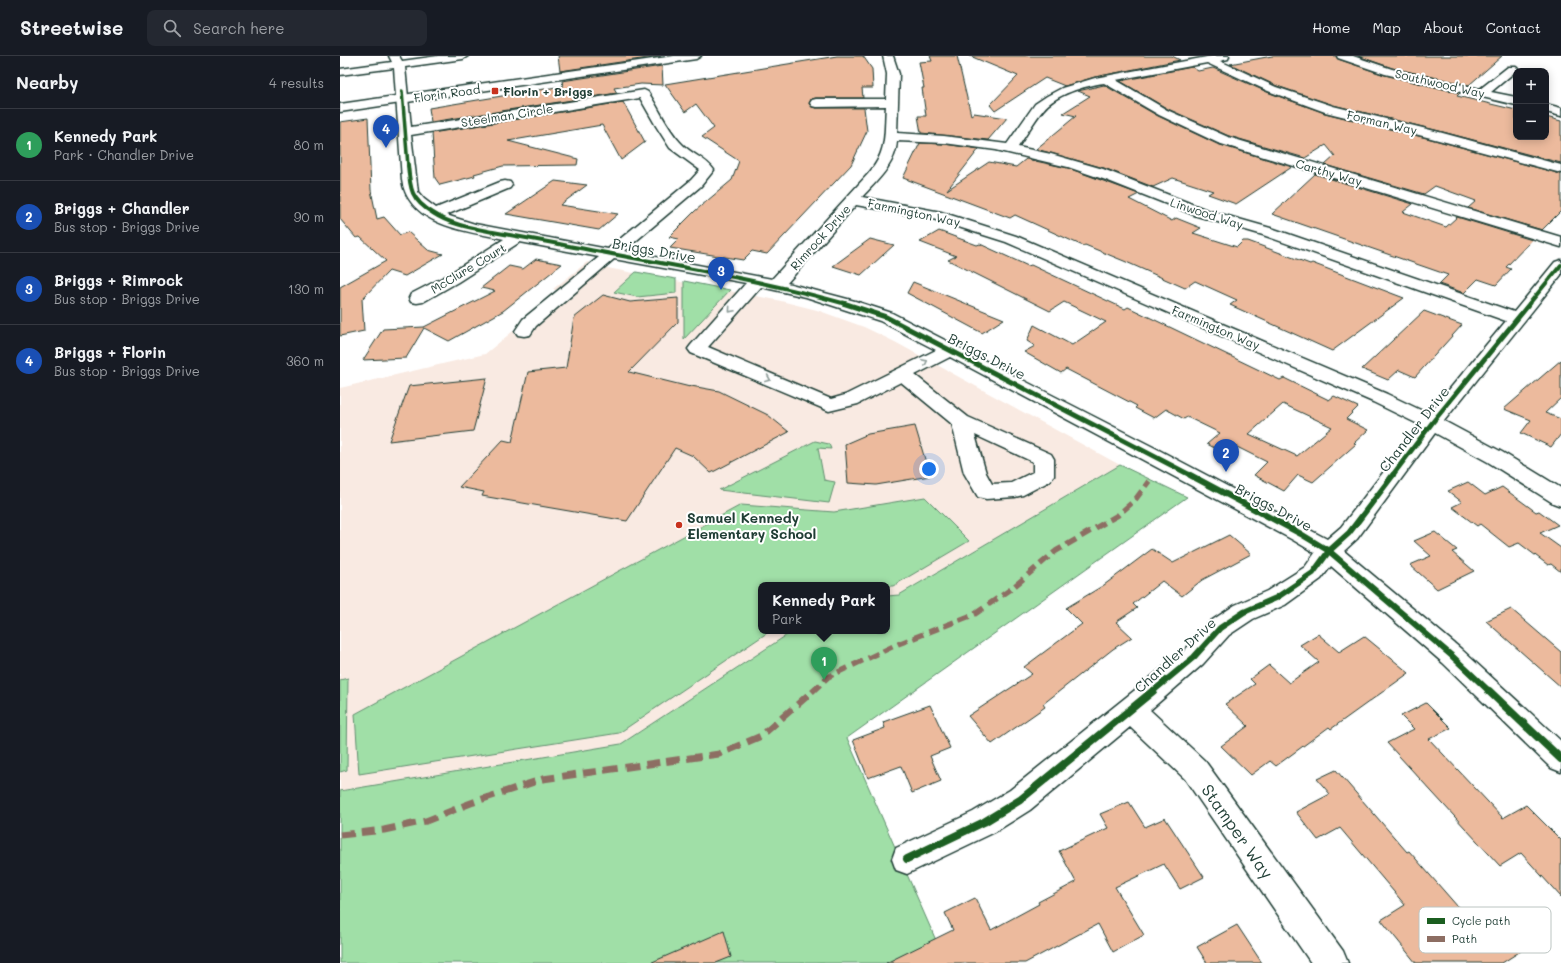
<!DOCTYPE html>
<meta charset="utf-8">
<style>
:root{--surface:#171b24;--page:#242831;--text:#f1f3f6;--muted:#9ea1a6;--line:#363941;--accent:#7c3aed}
body{margin:0;font-family:Mali,sans-serif;background:var(--page);color:var(--text)}
.controls{position:absolute;right:12px;top:12px;display:grid;overflow:hidden;border-radius:8px;box-shadow:0 2px 10px #0003}
.controls button{width:36px;height:36px;display:grid;place-items:center;padding:0;border:0;border-bottom:1px solid var(--line);background:var(--surface);color:var(--text);font:20px sans-serif}
.you{position:absolute;left:589px;top:413px;width:14px;height:14px;margin:-10px;border:3px solid #fff;border-radius:50%;background:#1a73e8;box-shadow:0 0 0 6px #1a73e833}
.badge{display:grid;place-items:center;width:26px;height:26px;border-radius:50%;background:var(--accent);color:#fff;font-size:13px;font-weight:700}
.pin{position:absolute;translate:-50% -33px;filter:drop-shadow(0 1px 2px #0008)}
.pin::after{content:'';position:absolute;top:21px;width:14px;height:12px;background:inherit;clip-path:polygon(0 0,100% 0,50% 100%)}
.popup{position:absolute;left:418px;top:526px;width:132px;height:52px;box-sizing:border-box;display:grid;place-content:center;border-radius:8px;background:var(--surface);filter:drop-shadow(0 1px 3px #0005);font-size:13px;white-space:nowrap;color:var(--muted)}
.popup b{font-size:15px;color:var(--text)}
.popup::after{content:'';position:absolute;left:50%;top:100%;margin-left:-8px;border:8px solid transparent;border-top-color:var(--surface)}
.list{margin:0;padding:0;list-style:none}
h2{display:flex;justify-content:space-between;align-items:center;height:52px;margin:0;padding:0 16px;font-size:17px}
h2 small{font-size:13px;font-weight:400;color:var(--muted)}
.list li{display:grid;grid-template-columns:26px 1fr auto;gap:12px;align-items:center;box-sizing:border-box;height:72px;padding:0 16px;border-top:1px solid var(--line)}
.list b{display:block;font-size:15px;white-space:nowrap}
.list p{margin:0;font-size:13px;white-space:nowrap;color:var(--muted)}
.list em{font-size:13px;font-style:normal;color:var(--muted)}
.icon{flex:none;width:22px;height:22px;fill:none;stroke:currentColor;stroke-width:2;stroke-linecap:round;stroke-linejoin:round}
.map{position:relative;flex:none;width:1221px;height:907px;overflow:hidden}
header{display:flex;align-items:center;gap:24px;box-sizing:border-box;height:56px;padding:0 20px;background:var(--surface);border-bottom:1px solid var(--line)}
header strong{font-size:19px}
nav{display:flex;gap:22px;margin-inline-start:auto;font-size:14px}
.search{width:280px;height:36px;background:var(--page);display:flex;align-items:center;gap:10px;box-sizing:border-box;padding:0 14px;border-radius:8px;color:var(--muted);font-size:15px}
main{display:flex}
aside{flex:1;background:var(--surface)}
.map>svg:first-child{display:block}
.built{fill:#f9eae2}
.green{fill:#a0dfa7;stroke:#608e6e}
.building{fill:#ecba9d;stroke:#1f3d34;fill-rule:evenodd}
.lines{fill:none;stroke-linecap:round;stroke-linejoin:round}
.minor-casing{stroke:#1f3d34;stroke-width:3}
.major-casing{stroke:#1f3d34;stroke-width:3}
.minor{fill:#fff;fill-rule:evenodd}
.major{fill:#fff;fill-rule:evenodd}
.quiet-far1{stroke:#8d6e63;stroke-width:5.5;stroke-dasharray:11 5.5;stroke-linecap:butt}
.quiet{stroke:#8d6e63;stroke-width:7;stroke-dasharray:14 7;stroke-linecap:butt}
.cycleway-far4-casing{stroke:#fff;stroke-width:5}
.cycleway-far3-casing{stroke:#fff;stroke-width:5.5}
.cycleway-far2-casing{stroke:#fff;stroke-width:7}
.cycleway-far1-casing{stroke:#fff;stroke-width:9}
.cycleway-casing{stroke:#fff;stroke-width:10}
.cycleway-far4{stroke:#1b5e20;stroke-width:3.5}
.cycleway-far3{stroke:#1b5e20;stroke-width:4}
.cycleway-far2{stroke:#1b5e20;stroke-width:5}
.cycleway-far1{stroke:#1b5e20;stroke-width:6}
.cycleway{stroke:#1b5e20;stroke-width:8}
.oneway{stroke:#8f9e9a}
.poi-dot{fill:#c8321e;stroke:#fff;stroke-width:1.5}
.labels{text-anchor:middle;dominant-baseline:central;stroke-width:4;stroke-linejoin:round;paint-order:stroke}
.far-street-label{font-size:12px;fill:#1f3d34;stroke:#fff}
.far-poi-label{font-size:12px;font-weight:bold;fill:#1f3d34;stroke:#fff;text-anchor:start}
.street-label{font-size:14px;fill:#1f3d34;stroke:#fff}
.poi-label{font-size:14px;font-weight:bold;fill:#1f3d34;stroke:#fff;text-anchor:start}
.near-street-label{font-size:17px;fill:#1f3d34;stroke:#fff}
.key{fill:#fff;stroke:#bcc5c2;stroke-width:1}
.key-label{font-size:11px;fill:#1f3d34}
</style>
<header>
<strong>Streetwise</strong>
<div class="search"><svg class="icon" aria-label="search" viewBox="0 0 24 24"><circle cx="10" cy="10" r="6"/><path d="M15 15l6 6"/></svg>Search here</div>
<nav><a>Home</a><a>Map</a><a>About</a><a>Contact</a></nav>
</header>
<main>
<aside>
<h2>Nearby<small>4 results</small></h2>
<ul class="list">
<li><span class="badge" style="background:#2e9e5b">1</span><div><b>Kennedy Park</b><p>Park · Chandler Drive</p></div><em>80 m</em></li>
<li><span class="badge" style="background:#1a4fb4">2</span><div><b>Briggs + Chandler</b><p>Bus stop · Briggs Drive</p></div><em>90 m</em></li>
<li><span class="badge" style="background:#1a4fb4">3</span><div><b>Briggs + Rimrock</b><p>Bus stop · Briggs Drive</p></div><em>130 m</em></li>
<li><span class="badge" style="background:#1a4fb4">4</span><div><b>Briggs + Florin</b><p>Bus stop · Briggs Drive</p></div><em>360 m</em></li>
</ul>
</aside>
<div class="map">
<svg width="1221" height="907" viewBox="0 0 1221 907">
<rect width="100%" height="100%" fill="#fff"/>
<filter id="ink" filterUnits="userSpaceOnUse"><feTurbulence type="fractalNoise" baseFrequency=".025" numOctaves="2"/><feDisplacementMap in="SourceGraphic" scale="8" xChannelSelector="R" yChannelSelector="G"/><feConvolveMatrix kernelMatrix="1 2 1 2 8 2 1 2 1" color-interpolation-filters="sRGB"/></filter>
<g filter="url(#ink)">
<!-- built -->
<path class="built" d="M247,206L262,211L437,244L477,254L524,271L555,286L780,409L559,539L547,540V529H421V575H453L281,688L0,735V332L145,298L221,236L213,233Z"/>
<!-- green -->
<g class="green">
<path d="M296,216L336,223V237L297,241L274,236Z"/>
<path d="M344,225L390,234L344,283Z"/>
<path d="M475,385L489,388L491,393L478,392L484,424L495,426L489,447L379,434Z"/>
<path d="M780,409L847,441L507,682L606,907H0V735L281,688L453,575H547V540L559,539Z"/>
<path d="M585,441L629,485L553,530L421,529V575H430L279,677L19,718L15,658L401,449L494,456Z"/>
<path d="M8,622L7,714L0,716V624Z"/>
</g>
<!-- building -->
<g class="building">
<path d="M218,0H321L220,15Z"/>
<path d="M497,0H523L532,13L533,32H522L523,42H476L471,43L469,48L472,51L476,52H524L527,75L511,109L427,198L412,195L403,204L330,192L339,183L329,181L355,155L392,124L399,105L362,81L374,72L356,48L345,56L325,28Z"/>
<path d="M590,0H617L631,59L634,57L667,62L648,84L581,77L578,60H586L582,32H584L579,6L592,5Z"/>
<path d="M630,0H832L840,4L755,21L725,30L705,22L655,55L650,49L678,20Z"/>
<path d="M932,0H996L998,3L1045,19L1120,37L1117,40L1176,54V81H1206V61L1221,65V107L1099,75L993,49L937,30L890,8Z"/>
<path d="M1018,0H1162L1129,29L1052,12Z"/>
<path d="M322,10L323,29L301,28L274,32L277,37L91,66L89,52L223,30L222,25Z"/>
<path d="M852,11L858,15L873,12L927,36L985,57L1091,83L1221,118V155L1202,174L1128,152L1136,145L1095,130L1084,138L985,109L995,100L986,89L965,102L889,80L828,53L780,25Z"/>
<path d="M764,29L818,60L877,88L952,111L896,148L868,138L873,135L833,122L813,131L764,112L696,93L736,60L723,57L750,40L738,35Z"/>
<path d="M283,46L305,86L281,104L262,69L168,85L238,103L237,109L163,110L134,118L135,120L100,129L95,122L92,77Z"/>
<path d="M28,62L31,134L37,163L44,161L60,179L68,176L88,194L103,198L65,220L49,215L22,243L24,275L0,280V231L46,205L20,181L16,182L0,163V66Z"/>
<path d="M580,87L604,88L639,93L607,134L649,106L676,111L686,103L728,112L799,138L789,143L832,165L836,162L861,172L853,177L897,191L903,185H908L970,208L972,207L1064,242L992,295L890,249L897,244L855,225L845,232L784,205L745,189L743,190L675,159L670,162L563,122Z"/>
<path d="M975,118L1073,148L1063,156L1106,171L1117,161L1192,184L1166,211L1171,213L1156,229L1138,223L1124,237L1099,228L1108,219L932,158Z"/>
<path d="M215,125L247,129L220,149L278,158L259,174L166,158Z"/>
<path d="M599,175L637,189L640,188L688,210L691,209L785,253L788,251L940,324L944,322L989,344L994,340L1018,351L1006,363L1028,374L1014,387L1016,388L973,426L958,419L944,435L914,419L927,406L895,390L886,398L867,388L880,377L847,361L844,363L826,353L814,362L795,352L797,350L726,313L721,317L684,296L695,290L687,285L694,269L732,289L766,266L724,246L710,255L608,204L616,200L580,186ZM943,348L992,371L957,400L909,378Z"/>
<path d="M530,183L554,189L521,219L493,210Z"/>
<path d="M196,203L222,208L163,255L109,285L84,272L66,302L23,304L43,273L84,271L155,235L141,232L169,210L183,213Z"/>
<path d="M573,226L664,263L642,277L567,237Z"/>
<path d="M263,239L290,246L338,242V266L289,316L350,331L351,330L379,335L428,359L449,376L371,417L353,400L335,392L287,465L142,440L144,436L119,431L163,384L172,386L188,316L226,312L234,262Z"/>
<path d="M1084,255L1122,269L1075,321L1059,314L1048,324L1022,313Z"/>
<path d="M1221,304V342L1205,357L1221,363V378L1211,391L1181,377L1191,364L1164,353Z"/>
<path d="M147,322L133,375L49,385L69,330Z"/>
<path d="M575,370L590,420L536,429L508,427L505,388L528,378Z"/>
<path d="M1128,426L1145,439L1162,431L1196,456L1199,455L1218,469L1200,477L1221,492V516L1211,508L1208,509L1179,487L1169,491L1140,468L1137,470L1112,451L1122,446L1108,435Z"/>
<path d="M1095,476L1117,494L1112,496L1134,515L1097,533L1070,509L1091,500L1074,485Z"/>
<path d="M889,479L911,498L862,524L842,540L822,525L793,548L797,552L776,566L792,581L773,593L703,648L705,651L652,688L628,660L692,618L684,611L742,568L726,552L764,529L812,493L833,507Z"/>
<path d="M1171,553L1221,596V631L1146,565Z"/>
<path d="M978,578L999,596L1024,580L1069,617L991,673L989,671L936,710L930,705L911,719L881,690L908,670L885,648L915,628L910,623L929,609L949,627L979,606L960,589Z"/>
<path d="M1086,647L1111,672L1089,683L1163,762L1186,749L1221,784V841L1181,797L1160,810L1047,687L1074,673L1061,660Z"/>
<path d="M590,649L610,692L590,700L601,725L572,737L561,710L528,722L513,684L545,672L543,666Z"/>
<path d="M996,714L1067,796L1069,795L1139,875L1156,865L1181,895L1162,907H1076L1041,864L1065,849L1000,772L978,784L956,756L990,738L977,723Z"/>
<path d="M789,746L805,771L825,762L864,821L840,833L824,808L775,831L804,879L773,896L758,868L685,907H546L613,874L605,857L635,842L651,874L699,848L698,846L736,826L719,795L768,772L760,758Z"/>
<path d="M897,869L922,907H867L857,891Z"/>
<path d="M384,875L391,901L376,907H310Z"/>
</g>
<g class="lines">
<defs>
<g id="minor">
<path d="M49,0H59L62,5L98,0H128L123,3L65,11L71,71L304,34L308,36C319,52 326,71 340,86C350,98 365,101 374,114L361,130L284,195L432,223L529,117C548,94 544,78 546,50L476,51L472,50L470,47L472,44L476,43H546L547,18L543,0H553L559,18L557,77L604,80L667,88L695,48L707,40L722,32L755,22L872,0H889L888,3L880,5L936,31L993,50L1099,76L1221,109V117L1091,82L985,56L928,35L867,7L776,24L827,54L888,81L1221,181V191L878,87L819,59L764,27C744,30 716,38 703,54C694,65 686,79 678,91L711,98L763,113L867,154L934,173L1174,256L1215,206L1221,204V219L1104,365L1162,396L1221,432V450L1213,447L1148,406L1095,377L1017,483L1004,495L1121,593L1221,685V716L1211,712L1103,607L991,510L981,523L945,549L913,563L889,579L863,608L810,654L865,705L1003,895L1008,907H971L845,723L790,671L690,754L655,776L567,818L556,814L552,803L556,792L633,756L670,734L845,594L871,565L895,549L927,535L965,511L975,497L953,484L610,301L575,319L628,361L711,398L714,403V420L710,425L683,439L675,441L646,443L638,441L624,417L612,368L561,326L518,348L489,355L351,297L348,293L351,289L406,227L274,203L196,270L190,279L184,280L178,279L175,275L183,263L259,201L180,186L118,226L83,246L77,247L71,246L69,242L71,238L106,220L164,183C127,175 69,170 62,124L54,12L0,19V13L52,6ZM300,42L316,70L330,92L360,114L351,124L268,193L135,168L106,159L170,132L172,129L170,126L165,125L160,126L96,152L84,143L78,136L71,79ZM557,85L604,87L656,94L728,111L766,124L857,160L923,179L1166,265L1089,358L1047,338L676,180L601,156L522,141C537,125 556,108 557,85ZM516,149L593,163L666,186L1033,346L1080,369L1001,471L987,483L817,393L552,257L515,245L447,227ZM421,231L466,241L540,265L596,294L505,339L491,343L368,291ZM635,379L693,406V416L671,427L652,428L646,417Z"/>
<path d="M997,0H1013L1052,13L1140,33L1168,11H1176L1178,13L1176,15L1151,36L1176,41V49L1045,18L998,2Z"/>
<path d="M1206,48L1221,52V60L1206,56Z"/>
</g>
<path id="major" d="M334,0H361L356,3L0,56V48Z"/>
</defs>
<!-- minor casing -->
<use href="#minor" class="minor-casing"/>
<!-- major casing -->
<use href="#major" class="major-casing"/>
<!-- minor -->
<use href="#minor" class="minor"/>
<!-- major -->
<use href="#major" class="major"/>
<!-- quiet-far1 -->
<path class="quiet-far1" d="M472,636L488,621L558,588L635,558L671,533L716,495L778,459L795,444L809,425"/>
<!-- quiet -->
<path class="quiet" d="M0,779L44,774L86,765L131,747L203,723L379,698L421,680L473,635"/>
<defs>
<path id="cycleway-far4" d="M62,35L68,110"/>
<g id="cycleway-far3">
<path d="M68,109C70,133 71,144 93,157C111,169 132,172 153,176C175,180 197,184 219,188C315,207 412,221 506,248"/>
<path d="M1189,248L1221,209"/>
</g>
<g id="cycleway-far2">
<path d="M503,247L546,261L852,420"/>
<path d="M1052,420L1092,367L1190,247"/>
</g>
<g id="cycleway-far1">
<path d="M850,419L961,478L989,495L1112,600L1150,636"/>
<path d="M812,636L854,601L880,572L904,556L936,542L973,517L989,495L1009,477L1053,419"/>
</g>
<g id="cycleway">
<path d="M1149,635L1221,703"/>
<path d="M567,803L644,766L680,744L813,635"/>
</g>
</defs>
<!-- cycleway-far4 casing -->
<use href="#cycleway-far4" class="cycleway-far4-casing"/>
<!-- cycleway-far3 casing -->
<use href="#cycleway-far3" class="cycleway-far3-casing"/>
<!-- cycleway-far2 casing -->
<use href="#cycleway-far2" class="cycleway-far2-casing"/>
<!-- cycleway-far1 casing -->
<use href="#cycleway-far1" class="cycleway-far1-casing"/>
<!-- cycleway casing -->
<use href="#cycleway" class="cycleway-casing"/>
<!-- cycleway-far4 -->
<use href="#cycleway-far4" class="cycleway-far4"/>
<!-- cycleway-far3 -->
<use href="#cycleway-far3" class="cycleway-far3"/>
<!-- cycleway-far2 -->
<use href="#cycleway-far2" class="cycleway-far2"/>
<!-- cycleway-far1 -->
<use href="#cycleway-far1" class="cycleway-far1"/>
<!-- cycleway -->
<use href="#cycleway" class="cycleway"/>
</g>
<!-- one-way arrows -->
<defs><path id="oneway-chevron" d="M-2-3.5L2.5 0L-2 3.5" fill="none" stroke-width="1.6" stroke-linecap="round" stroke-linejoin="round"/></defs>
<g class="oneway">
<use href="#oneway-chevron" transform="translate(391 254) rotate(131)"/>
<use href="#oneway-chevron" transform="translate(585 306) rotate(-27)"/>
<use href="#oneway-chevron" transform="translate(428 323) rotate(23)"/>
</g>
</g>
<!-- markers -->
<g class="poi-dot">
<rect x="151" y="31" width="8" height="8" rx="2"/>
<circle cx="339" cy="469" r="4"/>
</g>
<g class="labels">
<!-- far-street labels -->
<g class="far-street-label">
<text transform="translate(1100 27) rotate(13)">Southwood Way</text>
<text transform="translate(107 37) rotate(-8)">Florin Road</text>
<text transform="translate(167 59) rotate(-9)">Steelman Circle</text>
<text transform="translate(1042 66) rotate(13)">Forman Way</text>
<text transform="translate(989 116) rotate(16)">Carthy Way</text>
<text transform="translate(574 156) rotate(12)">Farmington Way</text>
<text transform="translate(867 157) rotate(18)">Linwood Way</text>
<text transform="translate(480 181) rotate(-48)">Rimrock Drive</text>
<text transform="translate(128 212) rotate(-31)">McClure Court</text>
<text transform="translate(876 271) rotate(23)">Farmington Way</text>
</g>
<!-- far-poi labels -->
<g class="far-poi-label">
<text x="163" y="35">Florin + Briggs</text>
</g>
<!-- street labels -->
<g class="street-label">
<text transform="translate(314 194) rotate(10)">Briggs Drive</text>
<text transform="translate(647 300) rotate(27)">Briggs Drive</text>
<text transform="translate(1074 373) rotate(-52)">Chandler Drive</text>
<text transform="translate(934 451) rotate(28)">Briggs Drive</text>
<text transform="translate(835 599) rotate(-42)">Chandler Drive</text>
</g>
<!-- poi labels -->
<g class="poi-label">
<text x="347" y="461">Samuel Kennedy<tspan x="347" dy="16">Elementary School</tspan></text>
</g>
<!-- near-street labels -->
<g class="near-street-label">
<text transform="translate(898 775) rotate(55)">Stamper Way</text>
</g>
</g>
<!-- legend -->
<rect x="1079" y="851" width="132" height="46" rx="6" class="key"/>
<rect x="1087" y="862" width="18" height="6" fill="#1b5e20"/>
<rect x="1087" y="880" width="18" height="6" fill="#8d6e63"/>
<g class="key-label">
<text x="1112" y="869">Cycle path</text>
<text x="1112" y="887">Path</text>
</g>
</svg>
<div class="controls">
<button>+</button>
<button>−</button>
</div>
<div class="you"></div>
<div class="pin badge" style="left:484px;top:624px;background:#2e9e5b">1</div>
<div class="popup"><b>Kennedy Park</b>Park</div>
<div class="pin badge" style="left:886px;top:416px;background:#1a4fb4">2</div>
<div class="pin badge" style="left:381px;top:234px;background:#1a4fb4">3</div>
<div class="pin badge" style="left:46px;top:92px;background:#1a4fb4">4</div>
</div>
</main>
